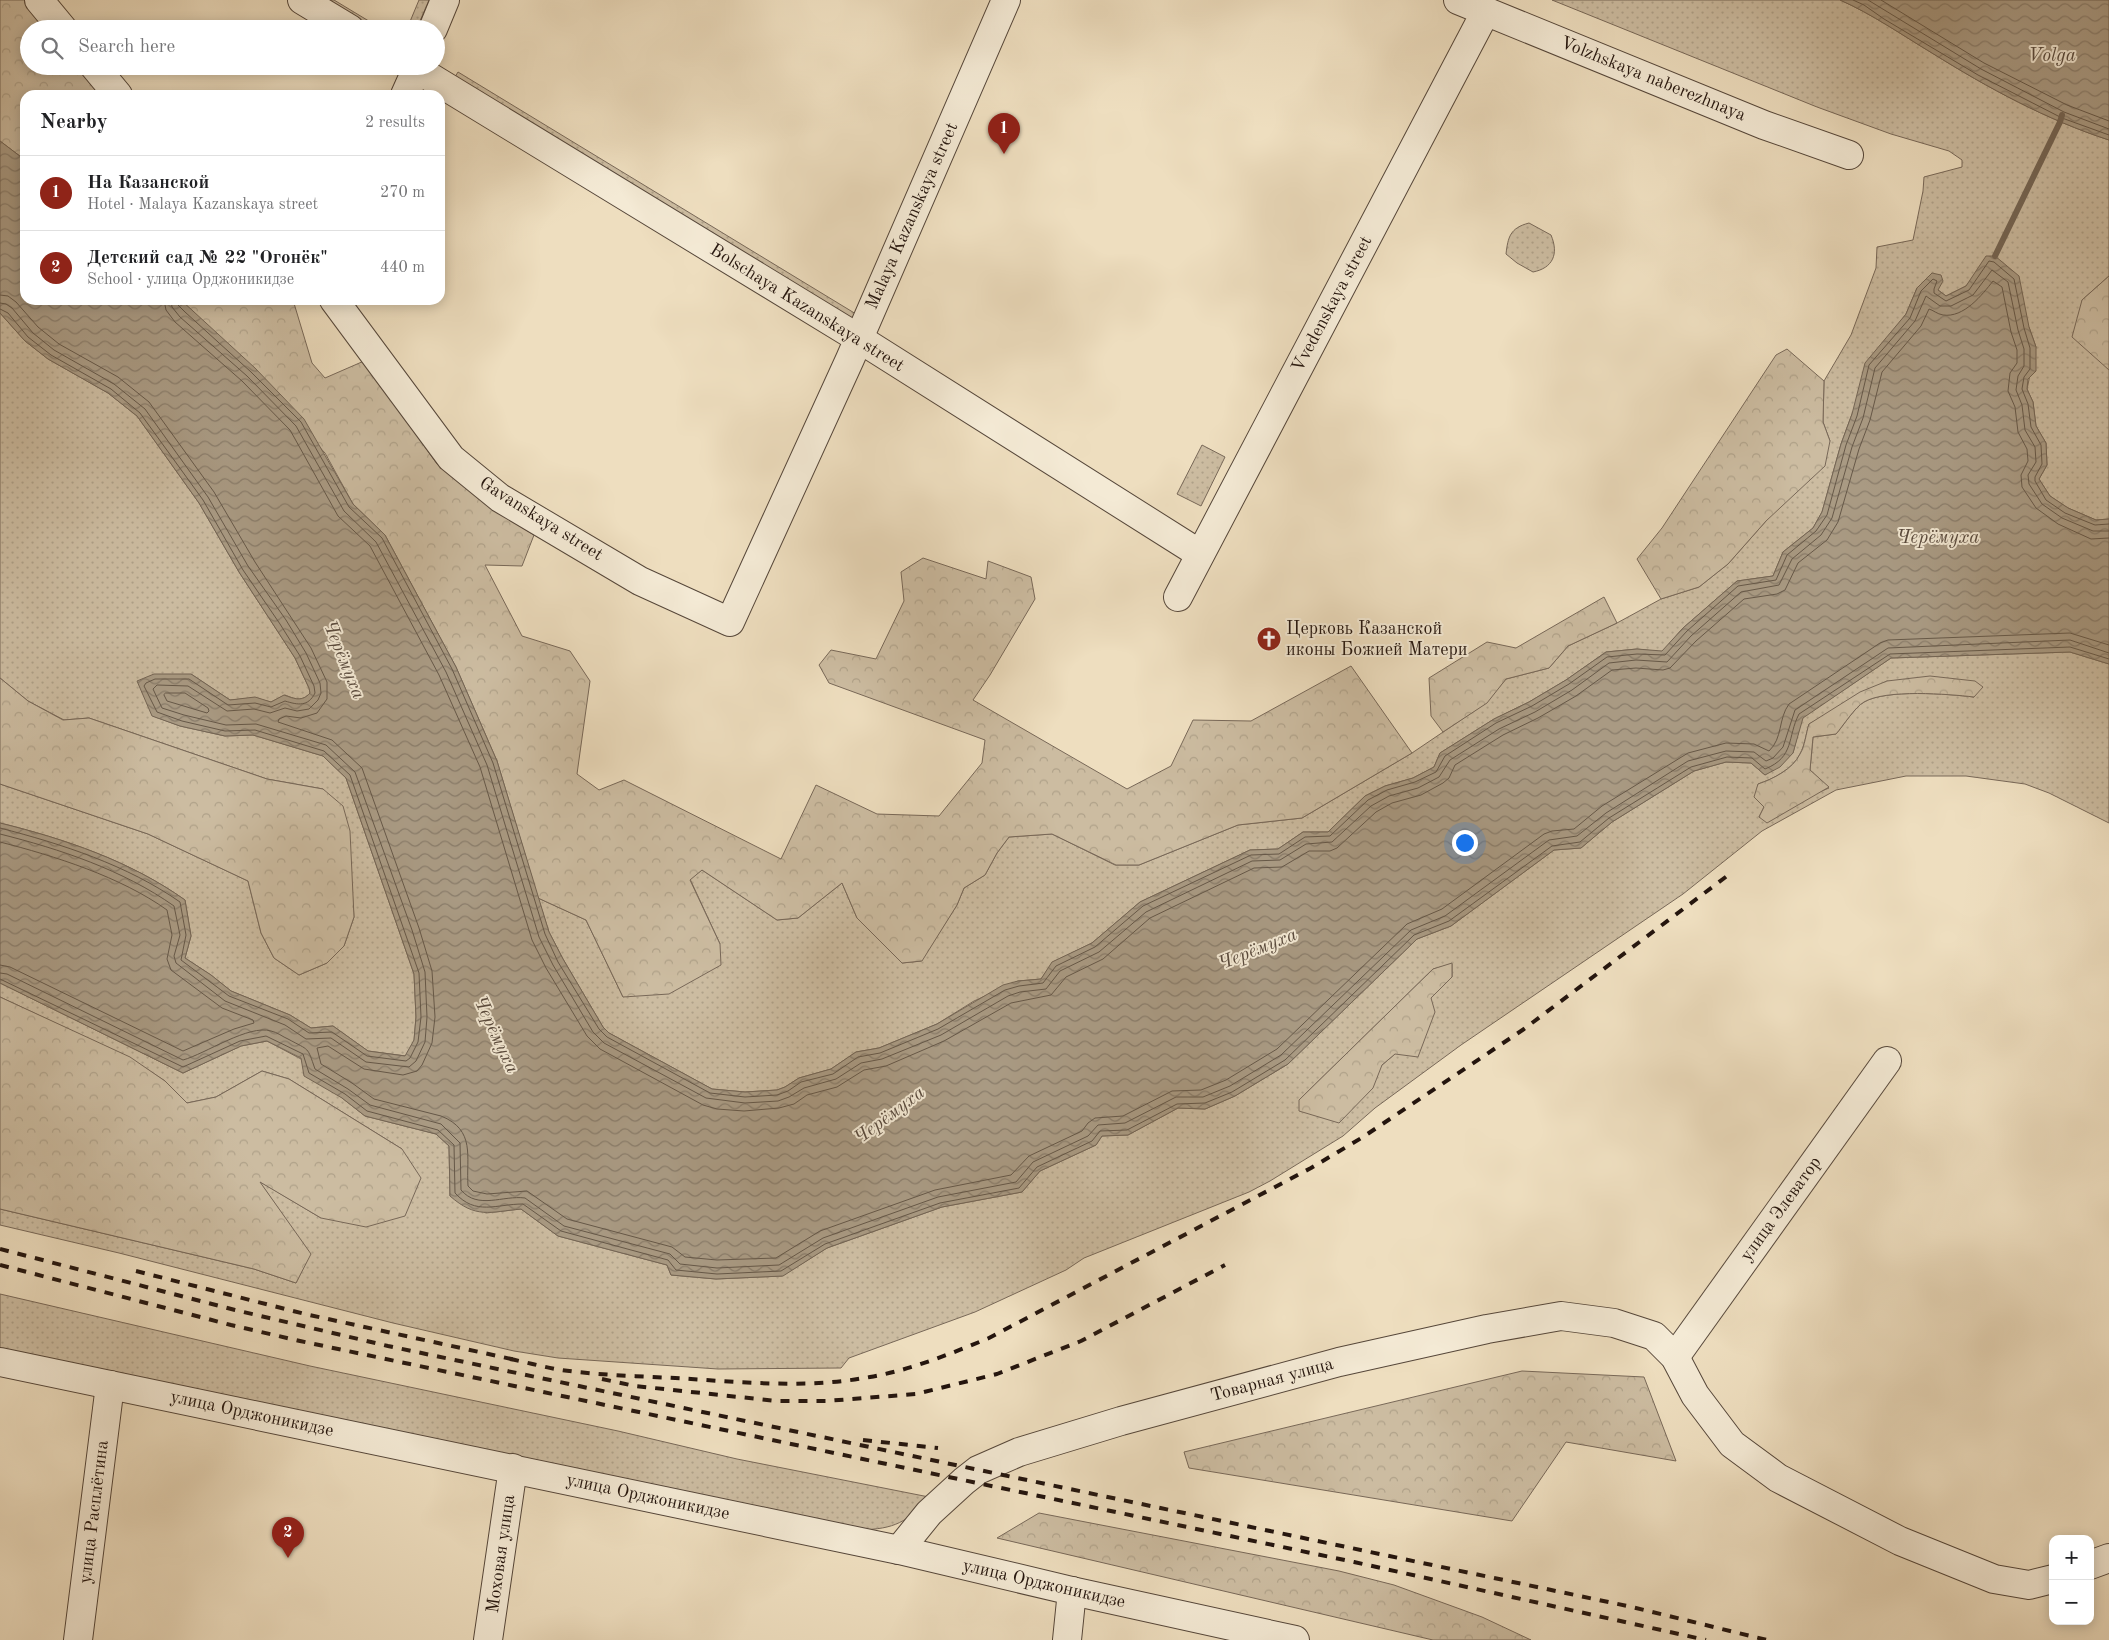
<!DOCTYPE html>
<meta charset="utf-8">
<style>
:root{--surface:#fff;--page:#f2f2f2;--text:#202124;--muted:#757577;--line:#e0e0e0;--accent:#8f2418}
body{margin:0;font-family:"Old Standard TT",serif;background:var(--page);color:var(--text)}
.controls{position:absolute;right:15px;bottom:15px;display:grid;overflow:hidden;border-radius:10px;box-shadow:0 2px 12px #0003}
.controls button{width:45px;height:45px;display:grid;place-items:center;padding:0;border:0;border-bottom:1px solid var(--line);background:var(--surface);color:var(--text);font:25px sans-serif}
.you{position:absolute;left:1464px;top:842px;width:18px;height:18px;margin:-12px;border:4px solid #fff;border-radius:50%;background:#1a73e8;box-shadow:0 0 0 8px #1a73e833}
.badge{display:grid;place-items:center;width:32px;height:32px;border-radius:50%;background:var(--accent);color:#fff;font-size:16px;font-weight:700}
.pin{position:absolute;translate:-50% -41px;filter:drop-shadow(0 1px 2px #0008)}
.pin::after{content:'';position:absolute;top:26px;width:18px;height:15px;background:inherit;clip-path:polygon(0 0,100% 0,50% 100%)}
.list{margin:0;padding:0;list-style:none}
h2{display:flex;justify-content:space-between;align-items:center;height:65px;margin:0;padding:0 20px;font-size:21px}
h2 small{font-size:16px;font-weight:400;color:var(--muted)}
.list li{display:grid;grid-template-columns:32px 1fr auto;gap:15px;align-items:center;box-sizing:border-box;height:75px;padding:0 20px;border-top:1px solid var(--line)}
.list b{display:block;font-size:19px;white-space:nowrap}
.list p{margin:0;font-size:16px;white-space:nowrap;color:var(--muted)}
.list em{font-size:16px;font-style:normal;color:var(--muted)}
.icon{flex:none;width:28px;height:28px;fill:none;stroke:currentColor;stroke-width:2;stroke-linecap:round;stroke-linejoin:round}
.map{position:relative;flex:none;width:2109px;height:1640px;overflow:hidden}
.search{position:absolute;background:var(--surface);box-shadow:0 2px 12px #0003;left:20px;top:20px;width:425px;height:55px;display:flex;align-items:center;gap:12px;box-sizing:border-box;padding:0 18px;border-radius:28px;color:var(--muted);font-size:19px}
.panel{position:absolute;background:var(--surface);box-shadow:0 2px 12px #0003;left:20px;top:90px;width:425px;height:215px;border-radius:15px}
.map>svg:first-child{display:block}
.grass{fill:url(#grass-dots);stroke:#786858;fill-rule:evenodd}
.forest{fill:url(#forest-crowns);stroke:#786858}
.water{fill:url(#water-waves);stroke:#746554}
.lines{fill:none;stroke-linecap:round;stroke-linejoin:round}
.shore{stroke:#665848;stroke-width:1}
.stream{stroke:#746554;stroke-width:6}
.minor-casing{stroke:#56473a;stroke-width:30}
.minor{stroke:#f4ead5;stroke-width:28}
.rail{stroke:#24150e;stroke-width:4;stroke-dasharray:9 9;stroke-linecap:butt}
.labels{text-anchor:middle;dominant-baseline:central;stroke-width:4;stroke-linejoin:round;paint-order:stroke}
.street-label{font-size:18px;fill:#24150e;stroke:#f4ead5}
.poi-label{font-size:18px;fill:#24150e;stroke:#f4ead5;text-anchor:start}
.water-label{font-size:19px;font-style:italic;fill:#594a3d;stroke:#f4ead5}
</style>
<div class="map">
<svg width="2109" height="1640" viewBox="0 0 2109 1640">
<defs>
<pattern id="grass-dots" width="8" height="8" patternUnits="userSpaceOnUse" patternTransform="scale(1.25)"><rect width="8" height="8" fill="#ccbca1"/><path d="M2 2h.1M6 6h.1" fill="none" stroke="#afa189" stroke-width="1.8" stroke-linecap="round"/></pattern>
<pattern id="forest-crowns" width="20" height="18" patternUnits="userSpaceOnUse" patternTransform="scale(1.25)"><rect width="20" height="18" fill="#ccbca1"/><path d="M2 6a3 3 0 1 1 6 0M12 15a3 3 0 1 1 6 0" fill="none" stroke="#afa189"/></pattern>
<pattern id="water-waves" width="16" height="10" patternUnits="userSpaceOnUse" patternTransform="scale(1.25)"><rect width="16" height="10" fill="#a99a83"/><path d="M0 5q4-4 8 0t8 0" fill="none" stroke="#897c6a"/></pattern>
</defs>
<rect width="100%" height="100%" fill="#eedebf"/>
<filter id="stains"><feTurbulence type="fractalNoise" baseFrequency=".004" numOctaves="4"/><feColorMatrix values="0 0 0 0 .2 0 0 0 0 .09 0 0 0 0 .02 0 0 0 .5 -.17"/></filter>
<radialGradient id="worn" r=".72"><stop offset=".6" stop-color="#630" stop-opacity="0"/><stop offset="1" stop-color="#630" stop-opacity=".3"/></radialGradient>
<!-- grass -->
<g class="grass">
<path d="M318,0H334L382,29H365Z"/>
<path d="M419,0H429L417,28L409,24Z"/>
<path d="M1552,0H1840C1872,14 1902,35 1932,53C1988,88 2047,120 2109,140V276L2082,300L2109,370V519L2096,520L2068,508L2050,496L2039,479L2047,465L2046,443L2036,426L2033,402L2027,389L2036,347L2029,327L1973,278L1966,286L1946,296L1938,290L1917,288L1906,314L1890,335L1852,414L1841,444L1822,512L1813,528L1783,552L1773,576L1737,581L1683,628L1662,652L1637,649L1606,652L1566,680L1529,702L1494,719L1440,753L1434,767L1413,778L1385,786L1365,796L1328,832H1303L1278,849L1250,850L1140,902L1092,943L1053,962L1041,979L1018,981L974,1001L937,1024L879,1048L856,1052L831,1069L799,1078L785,1087L777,1090L745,1092L712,1089L609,1033L603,1027L563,959L549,932L538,898L586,920L623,997L720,944L690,879L702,870L777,920L798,918L842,883L857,918L902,963L921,961L957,905L964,888L985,875L997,853L1009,837L1052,834L1115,865H1139L1238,825L1302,818L1412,753L1486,703L1506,679L1549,668L1568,646L1617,623L1661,599L1699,587L1728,564L1766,521L1830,441L1823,422L1824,381L1851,335L1876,268L1877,247L1913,240L1923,191L1924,177L1962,167V160L1949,151L1891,134L1817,107Z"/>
<path d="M458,72L856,314L851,318L452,82Z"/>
<path d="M1529,223L1551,235C1559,254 1553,268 1533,272L1517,263L1506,254C1508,237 1510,228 1529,223Z"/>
<path d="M0,313L25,341L48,359L108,393L137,416L199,503L239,572L295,658L309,688L310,693C302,702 295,699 285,695L271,702L255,698L230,700L191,674L153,716L180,726L225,736L253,735L323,756L346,778L414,974L416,1017L414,1041L406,1056L368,1051L333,1026L311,1028L290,1015L231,991L211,975L185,958L191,936L185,900C130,861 65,839 0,823V784L148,834L248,881L261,933L274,958L299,975L327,963L344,946L354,917L352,889L323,789L267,779L89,718L64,720L28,701L0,678Z"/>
<path d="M1202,445L1225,457L1201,506L1177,494Z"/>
<path d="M2070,652L2109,664V823L2049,793L2025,784L1966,776H1906L1836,790L1762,831L1683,894L1461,1045L1375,1108L1343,1136L1270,1181L1249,1192L1084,1258L1066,1270L975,1312L849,1358L841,1368L718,1369L558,1358L514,1351L393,1323L119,1253L0,1225V1209L254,1269L296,1283L310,1254L259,1181L321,1218L402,1149L289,1079L262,1071L216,1097L187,1103L165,1081L130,1058L0,997V983L183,1073L241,1046L267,1041L301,1059L342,1098L365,1116L436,1134L449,1146L450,1196L486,1213L521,1209L558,1236L667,1265L671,1275L716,1279L782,1276L827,1248L942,1207L1022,1192L1040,1171L1096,1145L1102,1136L1128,1135L1178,1108L1205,1109L1235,1096L1288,1064L1417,939L1451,926L1554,850L1581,848L1612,822L1694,771L1726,762L1751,763L1765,775L1793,753L1802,718L1891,658ZM1887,681L1974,697C1948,694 1886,689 1864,702C1855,707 1843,726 1836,734L1813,737L1810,770L1829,788L1759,817L1764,807L1758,784C1773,779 1793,769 1800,754C1805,745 1806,733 1809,724ZM1452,964V977L1431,998L1395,1054L1382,1065L1299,1100L1433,969Z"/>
<path d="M0,1294L310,1366L618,1431L737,1459L934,1498C903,1522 898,1529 858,1530L0,1352Z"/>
</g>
<!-- forest -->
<g class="forest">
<path d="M0,0H27L51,29H29V66H78L100,95H25V160L0,141Z"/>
<path d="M2109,276V370L2072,337L2082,300Z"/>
<path d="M181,300H293L312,363L325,378L364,361L437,464L488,506L534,535L522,566L485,565L522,636L570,651L590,681L577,774L599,790L624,780L781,859L816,785L877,814L939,816L982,763L985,740L829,683L819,665L831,650L876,659L904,601L901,572L923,558L986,579L988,561L1031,577L1035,599L990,675L973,700L1127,789L1171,766L1193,720L1251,721L1351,666L1412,753L1302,818L1238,825L1139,865H1116L1052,834L1009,837L997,853L985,875L964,888L957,905L922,961L902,963L857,918L842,883L798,918L777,920L702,870L690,880L720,944L721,965L669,994L623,997L586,920L538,898L497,761L456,667L385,535L353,504L325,453Z"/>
<path d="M1787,349L1824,381L1823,422L1830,441L1825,466L1766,521L1728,564L1699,587L1661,599L1637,559L1662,528L1776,355Z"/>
<path d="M1604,597L1617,623L1568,646L1549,668L1506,679L1487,703L1443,732L1431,716L1429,678L1487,642L1516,648Z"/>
<path d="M1930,676L1975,681L1983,687L1974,697C1948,694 1886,689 1864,702C1855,707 1843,726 1836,734L1813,737L1810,770L1829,787L1767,823L1759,817L1764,807L1754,797L1758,784C1773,779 1793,769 1800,754C1805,746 1806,733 1809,724L1860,692L1887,681Z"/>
<path d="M0,678L28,701L63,720L89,718L267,779L323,789L343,806L350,831L354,917L344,946L327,963L299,975L274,958L261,933L248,881L148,834L0,784Z"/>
<path d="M1452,963V977L1431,998L1435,1012L1418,1057L1395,1054L1382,1065L1373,1088L1339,1123L1299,1111V1100L1433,969Z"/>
<path d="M0,997L130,1057L165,1081L187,1103L216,1097L262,1071L289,1079L402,1149L421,1178L405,1216L366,1227L321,1218L260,1182L311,1254L296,1283L254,1269L0,1209Z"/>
<path d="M1522,1371L1644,1377L1676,1461L1566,1442L1512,1521L1189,1468L1184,1452Z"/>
<path d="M1039,1513L1339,1571L1394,1585L1482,1617L1531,1640H1433L997,1538Z"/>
</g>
<!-- water -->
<g class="water">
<path d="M1840,0H2109V140C2047,120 1988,88 1932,53C1902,35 1872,14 1840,0Z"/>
<path d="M0,141L25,160V300H181L255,368L304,419L353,504L385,535L456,667L497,761L549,932L563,959L603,1027L609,1033L712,1089L745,1092L777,1090L785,1087L799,1078L831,1069L856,1052L879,1048L937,1024L1003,985L1018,981L1041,979L1052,962L1092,943L1140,902L1250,850L1278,849L1303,832H1328L1365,796L1385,786L1413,778L1434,767L1440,753L1494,719L1529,702L1566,680L1606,652L1637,649L1662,651L1683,628L1737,581L1773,576L1783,552L1813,528L1822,512L1841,444L1852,414L1865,363L1906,314L1917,288L1932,273L1941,275L1943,281L1938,290L1946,296L1966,286L1986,256H1995L2019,276L2029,327L2036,347V371L2028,379L2027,389L2033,402L2036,426L2046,443L2047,465L2039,479L2050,496L2068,508L2096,520L2109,519V664L2070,652L1891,658L1803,718L1793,753L1780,767L1765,775L1751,763L1726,762L1694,771L1612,822L1581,848L1554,850L1451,926L1417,939L1288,1064L1235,1096L1205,1109L1178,1108L1128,1135L1102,1136L1096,1145L1040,1171L1022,1192L942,1207L827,1248L783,1276L716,1279L671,1275L667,1265L558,1236L521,1209C490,1212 476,1219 450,1196L449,1146L436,1134L365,1116L342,1098L304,1076L301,1058L267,1041L241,1046L183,1073L0,983V823C65,839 130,861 185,900L191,936L185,958L211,975L231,991L290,1015L311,1028L333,1026L368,1051L405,1056L414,1040L416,1017L414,974L346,778L323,756L253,735L225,736L180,726L152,716L137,681L154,674H191L230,700L255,697L271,702L284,695C295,699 302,702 310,693L309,688L295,658L239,572L199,503L137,416L108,393L48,359L25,341L0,313Z"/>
</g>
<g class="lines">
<!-- shore -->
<g class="shore">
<path d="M1853,0L1864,5L1884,19L1978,75L2062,118L2109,135"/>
<path d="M1868,0L1981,69L2064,112L2109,129"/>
<path d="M1881,0L1984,63L2067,105L2109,121"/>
<path d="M0,295L8,296L16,302L38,327L59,344L118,377L149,402L214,492L255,562L311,648L327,682V699L317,713L301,718L286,716L279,719L278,722L332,740L362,768L419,928L432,971L435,1017L432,1043L422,1065L417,1071L403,1075L364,1069L328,1046L317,1048L321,1064L352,1083L374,1099L441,1116C476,1130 466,1157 468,1186L473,1191L487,1194L527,1191L567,1219L672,1247L685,1257L717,1260L776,1258L820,1231L935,1190L1011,1175L1029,1156L1082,1131L1088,1123L1095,1118L1123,1116L1172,1091L1201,1090L1226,1080L1277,1049L1407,924L1442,909L1544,834L1552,831L1574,829L1602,806L1688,753L1726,743L1754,744L1769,751C1783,738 1778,719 1789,704L1880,643L1888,640L2070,633L2109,645"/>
<path d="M164,300L166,310L175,322L242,381L290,430L338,516L370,546L439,675L480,767L532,940L546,968L587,1036L600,1049L703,1105L717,1109L744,1111L779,1108L794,1104L807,1095L837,1087L864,1070L886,1066L944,1041L1011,1003L1051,995L1066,977L1103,959L1150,918L1254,868L1282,867L1309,851H1330L1337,848L1376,812L1392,803L1421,795L1443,783L1449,778L1455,765L1503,735L1538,718L1576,696L1612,670L1636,668L1663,670L1670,668L1696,641L1744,599L1777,594L1785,590L1798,563L1827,540L1838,522L1859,449L1870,420L1882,372L1921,326L1929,309C1933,310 1937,314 1943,315C1964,318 1982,295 1993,281L2002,287L2011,332L2017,350V363L2010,373L2008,391L2015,407L2018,432L2027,449L2028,461L2021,475L2022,487L2036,508L2058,524L2091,539L2109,538"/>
<path d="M171,300L172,307L180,317L247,376L296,426L344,511L376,542L446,672L487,765L539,937L553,965L593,1032L604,1043L706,1098L745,1103L778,1101L789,1097L804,1088L836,1079L861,1063L882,1059L941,1035L1008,996L1020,992L1046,989L1060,971L1099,952L1146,912L1252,861L1280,860L1306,844L1332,842L1371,806L1389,796L1418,788L1439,777L1450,760L1499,729L1535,712L1572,690L1609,663L1636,660L1667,662L1691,636L1741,592L1779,585L1792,559L1821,535L1832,518L1852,447L1863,418L1875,368L1915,321L1926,296L1940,306H1951L1973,295L1992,270L2008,282L2018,330L2024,349V366L2018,376L2016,390L2022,405L2025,430L2035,447L2036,462L2028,475L2029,484L2042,504L2062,518L2093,531H2109"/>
<path d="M177,300L178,305L185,312L251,372L301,422L349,507L382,538L452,669L493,763L545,934L558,962L599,1029L607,1037L710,1093L745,1097L777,1095L788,1091L801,1082L833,1074L858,1057L880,1053L938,1029L1005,990L1019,986L1043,983L1056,966L1095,947L1143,906L1251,855L1279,854L1305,837L1330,836L1368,800L1387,790L1415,782L1436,772L1445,756L1496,723L1532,706L1569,684L1607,657L1637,654L1665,655L1687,631L1738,586L1776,580L1787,555L1816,531L1827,515L1846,445L1857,416L1869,365L1910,318L1921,291L1933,279L1937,281L1934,289V293L1946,301L1969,290L1989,261L1994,262L2014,279L2024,328L2030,348V369L2024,377L2022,389L2028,404L2031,427L2041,445L2042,464L2035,477V481L2046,500L2065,513L2095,525L2109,524"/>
<path d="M0,303L6,304L12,308L33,333L54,350L114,384L145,409L208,497L248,566L286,620L306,653L320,683L321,693L318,700L309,709L297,711L285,708L270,713L254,709L227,711L188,686L157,685L153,689L162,708L184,715L226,725L256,724L326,745L355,772L412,930L425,972L427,1017L425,1042L416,1061L409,1067L366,1062L331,1038L306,1039L285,1025L225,1001L176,963L174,956L180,935L174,906C123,870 60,849 0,834"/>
<path d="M0,309L8,313L28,337L51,355L111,389L140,413L203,500L243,570L280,624L300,656L314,686L315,693C308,707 298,705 285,701L271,707L255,703L228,705L189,679H155L146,683L144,686L157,712L182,721L225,731L255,730L324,751L350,775L419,973L421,1017L418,1042L410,1058L406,1061L367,1056L332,1032L309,1033L288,1019L229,996L181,960L186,935L180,902C127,865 62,844 0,828"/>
<path d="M166,693H185L208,708L209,711L207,713L167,701L164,695Z"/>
<path d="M0,842C55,856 121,877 167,910L172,935L167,959L171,970L222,1008L253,1020L254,1023L234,1029L183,1051L10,967L0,965"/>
<path d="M0,973L7,974L183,1060C205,1054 249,1024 271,1031C277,1032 283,1037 288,1039C310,1051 307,1046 315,1069L348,1089L370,1105L441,1124L460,1143L461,1190C478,1210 503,1195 525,1198L564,1226L670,1254L680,1264L717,1268L779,1265L823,1238L938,1197L1016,1182L1033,1162L1088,1136L1098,1125L1125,1123L1176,1097H1203L1230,1086L1281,1055L1411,930L1445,916L1549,840L1577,836L1606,813L1688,761L1726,751L1754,752L1766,761L1773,758L1783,747L1795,710L1888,648L2070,640L2109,653"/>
<path d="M0,979L183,1067L240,1041L266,1036L303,1054L309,1073L345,1094L367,1111L438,1130L454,1145L455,1193C476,1216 496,1204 523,1204L561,1231L668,1260L676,1270L717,1274L781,1271L825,1244L940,1203L1019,1188L1037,1167L1092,1141L1100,1131L1127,1130L1177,1104L1205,1103L1232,1092L1285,1060L1414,935L1449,921L1552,846L1580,842L1609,818L1691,767L1727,757L1752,758L1765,769C1795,757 1787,737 1799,714L1890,654L2070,647L2109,659"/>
</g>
<!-- stream -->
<path class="stream" d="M1995,256L2060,122L2062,115"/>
<defs>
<g id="minor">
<path d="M39,0L63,29"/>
<path d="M302,0L350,29"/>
<path d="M1458,0L1764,125L1849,155"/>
<path d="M433,29L445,0"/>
<path d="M94,66L118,95"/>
<path d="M412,66L858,338L1200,554"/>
<path d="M405,95L418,66"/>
<path d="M334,300L451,458L500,498L640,581L730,622L850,359L1006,0"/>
<path d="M1178,597L1486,11"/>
<path d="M1675,1357L1887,1061"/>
<path d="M0,1362L899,1550L1072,1591L1295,1640"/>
<path d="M899,1550L929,1513L964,1481L978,1470L1019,1452L1121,1421L1339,1362L1487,1329L1561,1316L1614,1323L1654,1336L1675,1357L1695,1395L1732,1444L1778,1478L1900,1541L1994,1579L2029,1585L2053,1579"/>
<path d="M2090,1565L2109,1558"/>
<path d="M78,1640L110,1385"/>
<path d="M488,1640L513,1468"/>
<path d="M1067,1640L1072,1591"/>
</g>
</defs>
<!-- minor casing -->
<use href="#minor" class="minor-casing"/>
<!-- minor -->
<use href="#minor" class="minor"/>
<!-- rail -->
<g class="rail">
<path d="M0,1249L235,1310L388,1346L1537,1587L1632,1607L1767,1640"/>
<path d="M0,1265L231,1325L300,1341L1354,1562L1706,1640"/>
<path d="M136,1271L305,1314L516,1360"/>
<path d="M510,1359C525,1362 540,1366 555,1369C599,1376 646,1376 691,1379C751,1383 811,1388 870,1377C911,1370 950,1354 989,1338L1311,1168L1363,1137L1524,1029L1727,876"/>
<path d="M602,1379L635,1386L777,1401H826L916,1394L997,1374L1081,1341L1225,1265"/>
<path d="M863,1440L938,1448"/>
</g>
</g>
<!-- icons -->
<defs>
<symbol id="church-disc" viewBox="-11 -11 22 22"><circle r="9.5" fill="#8f2418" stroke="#f4ead5"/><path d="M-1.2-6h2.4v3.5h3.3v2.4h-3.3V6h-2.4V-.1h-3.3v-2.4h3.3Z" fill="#fff"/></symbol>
</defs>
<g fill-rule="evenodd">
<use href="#church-disc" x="1255" y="625" width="28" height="28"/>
</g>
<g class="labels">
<!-- street labels -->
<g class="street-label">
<text transform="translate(1653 79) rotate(22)">Volzhskaya naberezhnaya</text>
<text transform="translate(912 216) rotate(-66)">Malaya Kazanskaya street</text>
<text transform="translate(1332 304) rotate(-62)">Vvedenskaya street</text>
<text transform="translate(807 308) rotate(32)">Bolschaya Kazanskaya street</text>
<text transform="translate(541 519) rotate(32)">Gavanskaya street</text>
<text transform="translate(1781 1209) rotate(-54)">улица Элеватор</text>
<text transform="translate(1272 1380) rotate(-15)">Товарная улица</text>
<text transform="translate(252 1414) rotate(12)">улица Орджоникидзе</text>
<text transform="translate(648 1497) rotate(12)">улица Орджоникидзе</text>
<text transform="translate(94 1512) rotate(-83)">улица Расплётина</text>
<text transform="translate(501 1554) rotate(-82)">Моховая улица</text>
<text transform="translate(1044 1584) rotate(13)">улица Орджоникидзе</text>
</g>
<!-- poi labels -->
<g class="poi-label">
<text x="1286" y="629">Церковь Казанской<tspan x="1286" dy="21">иконы Божией Матери</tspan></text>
</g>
<!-- water labels -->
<g class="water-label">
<text x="2052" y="56">Volga</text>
<text x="1938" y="538">Черёмуха</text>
<text transform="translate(343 660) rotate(68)">Черёмуха</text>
<text transform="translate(1258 950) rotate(-22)">Черёмуха</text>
<text transform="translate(495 1035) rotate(65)">Черёмуха</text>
<text transform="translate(890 1116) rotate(-37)">Черёмуха</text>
</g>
</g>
<rect width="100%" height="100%" filter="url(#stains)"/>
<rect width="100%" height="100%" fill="url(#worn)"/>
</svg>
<div class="controls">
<button>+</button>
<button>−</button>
</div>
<div class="you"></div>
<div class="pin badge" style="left:1004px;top:154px">1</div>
<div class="pin badge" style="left:288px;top:1558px">2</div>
<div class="search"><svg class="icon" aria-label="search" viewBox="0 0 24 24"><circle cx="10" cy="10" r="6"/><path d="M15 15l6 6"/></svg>Search here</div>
<section class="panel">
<h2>Nearby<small>2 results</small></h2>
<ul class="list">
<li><span class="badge">1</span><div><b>На Казанской</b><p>Hotel · Malaya Kazanskaya street</p></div><em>270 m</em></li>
<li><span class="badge">2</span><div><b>Детский сад № 22 &quot;Огонёк&quot;</b><p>School · улица Орджоникидзе</p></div><em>440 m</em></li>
</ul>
</section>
</div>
